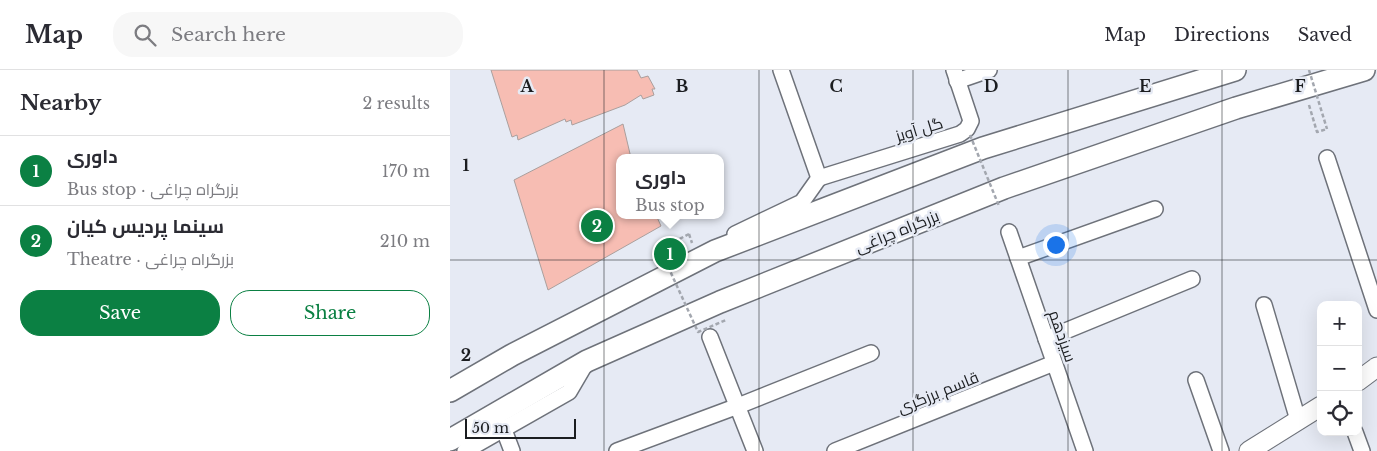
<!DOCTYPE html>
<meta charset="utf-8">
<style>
:root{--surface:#fff;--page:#f7f7f7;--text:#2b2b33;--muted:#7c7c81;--line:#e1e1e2;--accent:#0b8043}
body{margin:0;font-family:"Libre Baskerville",Cairo,serif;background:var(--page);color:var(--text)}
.controls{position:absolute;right:15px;bottom:15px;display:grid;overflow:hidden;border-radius:10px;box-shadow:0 5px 20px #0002}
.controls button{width:45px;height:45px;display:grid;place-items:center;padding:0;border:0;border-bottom:1px solid var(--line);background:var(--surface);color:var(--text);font:25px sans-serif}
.scale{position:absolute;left:15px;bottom:12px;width:111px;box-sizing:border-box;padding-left:5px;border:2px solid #1b1d20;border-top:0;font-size:14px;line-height:18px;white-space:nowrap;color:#1b1d20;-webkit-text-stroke:4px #e6eaf4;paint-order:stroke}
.you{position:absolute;left:605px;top:174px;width:18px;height:18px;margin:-12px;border:4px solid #fff;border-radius:50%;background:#1a73e8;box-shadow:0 0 0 8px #1a73e833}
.badge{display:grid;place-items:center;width:32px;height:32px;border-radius:50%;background:var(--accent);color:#fff;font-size:16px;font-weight:700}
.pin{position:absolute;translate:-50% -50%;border:2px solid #fff;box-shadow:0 1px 5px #0006}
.popup{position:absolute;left:166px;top:84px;width:108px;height:65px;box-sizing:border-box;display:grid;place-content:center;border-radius:10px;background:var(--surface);filter:drop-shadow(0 1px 4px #0005);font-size:16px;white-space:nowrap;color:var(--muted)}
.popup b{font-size:19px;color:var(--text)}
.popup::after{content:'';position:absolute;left:50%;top:100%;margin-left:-10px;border:10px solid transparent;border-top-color:var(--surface)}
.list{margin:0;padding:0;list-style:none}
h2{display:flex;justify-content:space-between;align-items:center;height:65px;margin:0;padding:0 20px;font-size:21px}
h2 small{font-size:16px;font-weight:400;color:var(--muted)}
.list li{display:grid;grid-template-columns:32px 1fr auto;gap:15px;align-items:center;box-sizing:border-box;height:70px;padding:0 20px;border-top:1px solid var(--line)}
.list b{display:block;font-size:19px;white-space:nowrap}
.list p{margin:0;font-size:16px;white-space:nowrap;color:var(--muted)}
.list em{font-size:16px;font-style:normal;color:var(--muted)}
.actions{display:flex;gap:10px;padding:15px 20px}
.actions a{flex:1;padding:11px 0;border:1px solid var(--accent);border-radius:20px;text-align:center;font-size:18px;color:var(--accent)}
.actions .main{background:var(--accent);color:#fff}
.icon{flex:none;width:28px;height:28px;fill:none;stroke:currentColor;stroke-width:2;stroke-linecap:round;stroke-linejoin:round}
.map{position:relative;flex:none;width:927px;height:381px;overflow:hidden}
header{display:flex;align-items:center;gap:30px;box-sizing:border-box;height:70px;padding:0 25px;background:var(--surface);border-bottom:1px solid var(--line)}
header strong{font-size:24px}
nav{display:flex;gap:28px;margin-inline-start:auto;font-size:18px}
.search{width:350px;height:45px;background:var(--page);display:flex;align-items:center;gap:12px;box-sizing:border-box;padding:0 18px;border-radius:20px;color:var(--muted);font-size:19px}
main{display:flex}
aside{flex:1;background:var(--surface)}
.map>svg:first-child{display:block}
.building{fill:#f7bdb3;stroke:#aa9f9d}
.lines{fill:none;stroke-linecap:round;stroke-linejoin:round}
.minor-casing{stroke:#6e727a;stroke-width:18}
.major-casing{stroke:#6e727a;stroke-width:21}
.highway-casing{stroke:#6e727a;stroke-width:24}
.path{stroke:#a3a7af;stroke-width:2.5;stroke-dasharray:4 2.5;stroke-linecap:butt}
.minor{stroke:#fff;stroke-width:15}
.major{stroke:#fff;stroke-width:19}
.highway{stroke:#fff;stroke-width:21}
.path-bridge{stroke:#a3a7af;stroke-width:2.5;stroke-dasharray:4 2.5;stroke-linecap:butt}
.grid{fill:none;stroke:#1b1d20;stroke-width:1;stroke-opacity:0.55}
.labels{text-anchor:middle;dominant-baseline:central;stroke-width:5;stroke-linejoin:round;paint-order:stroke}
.street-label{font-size:16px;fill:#1b1d20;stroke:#e6eaf4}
.grid-label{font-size:16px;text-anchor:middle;font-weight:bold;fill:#1b1d20;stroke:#e6eaf4;stroke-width:5;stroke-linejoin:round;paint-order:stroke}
</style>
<header>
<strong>Map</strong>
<div class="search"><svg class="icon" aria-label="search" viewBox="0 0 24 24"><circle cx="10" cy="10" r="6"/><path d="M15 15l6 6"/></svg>Search here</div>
<nav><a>Map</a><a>Directions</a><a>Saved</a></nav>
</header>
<main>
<aside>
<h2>Nearby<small>2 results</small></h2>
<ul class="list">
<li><span class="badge">1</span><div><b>داوری</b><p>Bus stop · بزرگراه چراغی</p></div><em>170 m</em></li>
<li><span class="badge">2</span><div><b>سینما پردیس کیان</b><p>Theatre · بزرگراه چراغی</p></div><em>210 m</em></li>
</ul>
<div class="actions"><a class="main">Save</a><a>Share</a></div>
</aside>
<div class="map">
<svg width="927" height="381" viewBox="0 0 927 381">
<rect width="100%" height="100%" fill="#e6eaf4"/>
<!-- building -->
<g class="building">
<path d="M41,0H187L191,8L198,6L205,19H202L204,25L193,29L191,25L175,35L122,55L121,50L116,52L115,49L68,70L67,65L62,67Z"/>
<path d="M173,54L181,88H170V145H206L211,156L98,220L64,110Z"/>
</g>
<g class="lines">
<defs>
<g id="minor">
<path d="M331,0L369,108"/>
<path d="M507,11L539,0"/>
<path d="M877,88L927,240"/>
<path d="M369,108L510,64L517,59L521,51L504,0"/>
<path d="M559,162L635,381"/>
<path d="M285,164L352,132L369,108"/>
<path d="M568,188L705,139"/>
<path d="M814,235L848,350"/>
<path d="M260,267L305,381"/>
<path d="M596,269L742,209"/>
<path d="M746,310L771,381"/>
<path d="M54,360L62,381"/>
<path d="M905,362L912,381"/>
<path d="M15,381L119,322L136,293"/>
<path d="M167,381L288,336L421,283"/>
<path d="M385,381L604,293"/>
</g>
<g id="major">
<path d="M908,311L927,297"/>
<path d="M799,381L871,336"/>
</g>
<g id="highway">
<path d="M0,321L62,285L265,181L533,78L785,0"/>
<path d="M0,370L137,291L270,232L554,118L786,38L914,0"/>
</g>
</defs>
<!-- minor casing -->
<use href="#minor" class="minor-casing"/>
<!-- major casing -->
<use href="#major" class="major-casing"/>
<!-- highway casing -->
<use href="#highway" class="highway-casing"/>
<!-- path -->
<g class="path">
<path d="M859,35L867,62L877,59"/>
<path d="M239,164L242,173"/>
</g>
<!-- minor -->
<use href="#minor" class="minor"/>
<!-- major -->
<use href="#major" class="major"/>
<!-- highway -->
<use href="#highway" class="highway"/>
<!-- path-bridge -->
<g class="path-bridge">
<path d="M859,0L877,59"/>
<path d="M520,65L549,136"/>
<path d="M239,164L210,179L248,262L276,250"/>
</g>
</g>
<!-- grid -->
<path class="grid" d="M154,0V381M309,0V381M463,0V381M618,0V381M772,0V381M0,190H927"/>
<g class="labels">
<!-- street labels -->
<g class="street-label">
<text transform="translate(469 59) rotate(-17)">گل آویز</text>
<text transform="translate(447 161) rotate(-22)">بزرگراه چراغی</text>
<text transform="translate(613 266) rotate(71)">سیزدهم</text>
<text transform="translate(488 322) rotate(-22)">قاسم برزگری</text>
</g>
</g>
<g class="grid-label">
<text x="77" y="22">A</text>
<text x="232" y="22">B</text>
<text x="386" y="22">C</text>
<text x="541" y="22">D</text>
<text x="695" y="22">E</text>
<text x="850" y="22">F</text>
<text x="16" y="101">1</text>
<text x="16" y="291">2</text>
</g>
</svg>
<div class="controls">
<button>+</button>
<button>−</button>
<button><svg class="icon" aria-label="locate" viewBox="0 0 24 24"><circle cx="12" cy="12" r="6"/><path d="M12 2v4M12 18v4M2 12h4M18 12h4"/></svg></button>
</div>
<div class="scale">50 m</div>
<div class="you"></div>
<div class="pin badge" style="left:220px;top:184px">1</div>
<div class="popup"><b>داوری</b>Bus stop</div>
<div class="pin badge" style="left:147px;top:156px">2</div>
</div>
</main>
